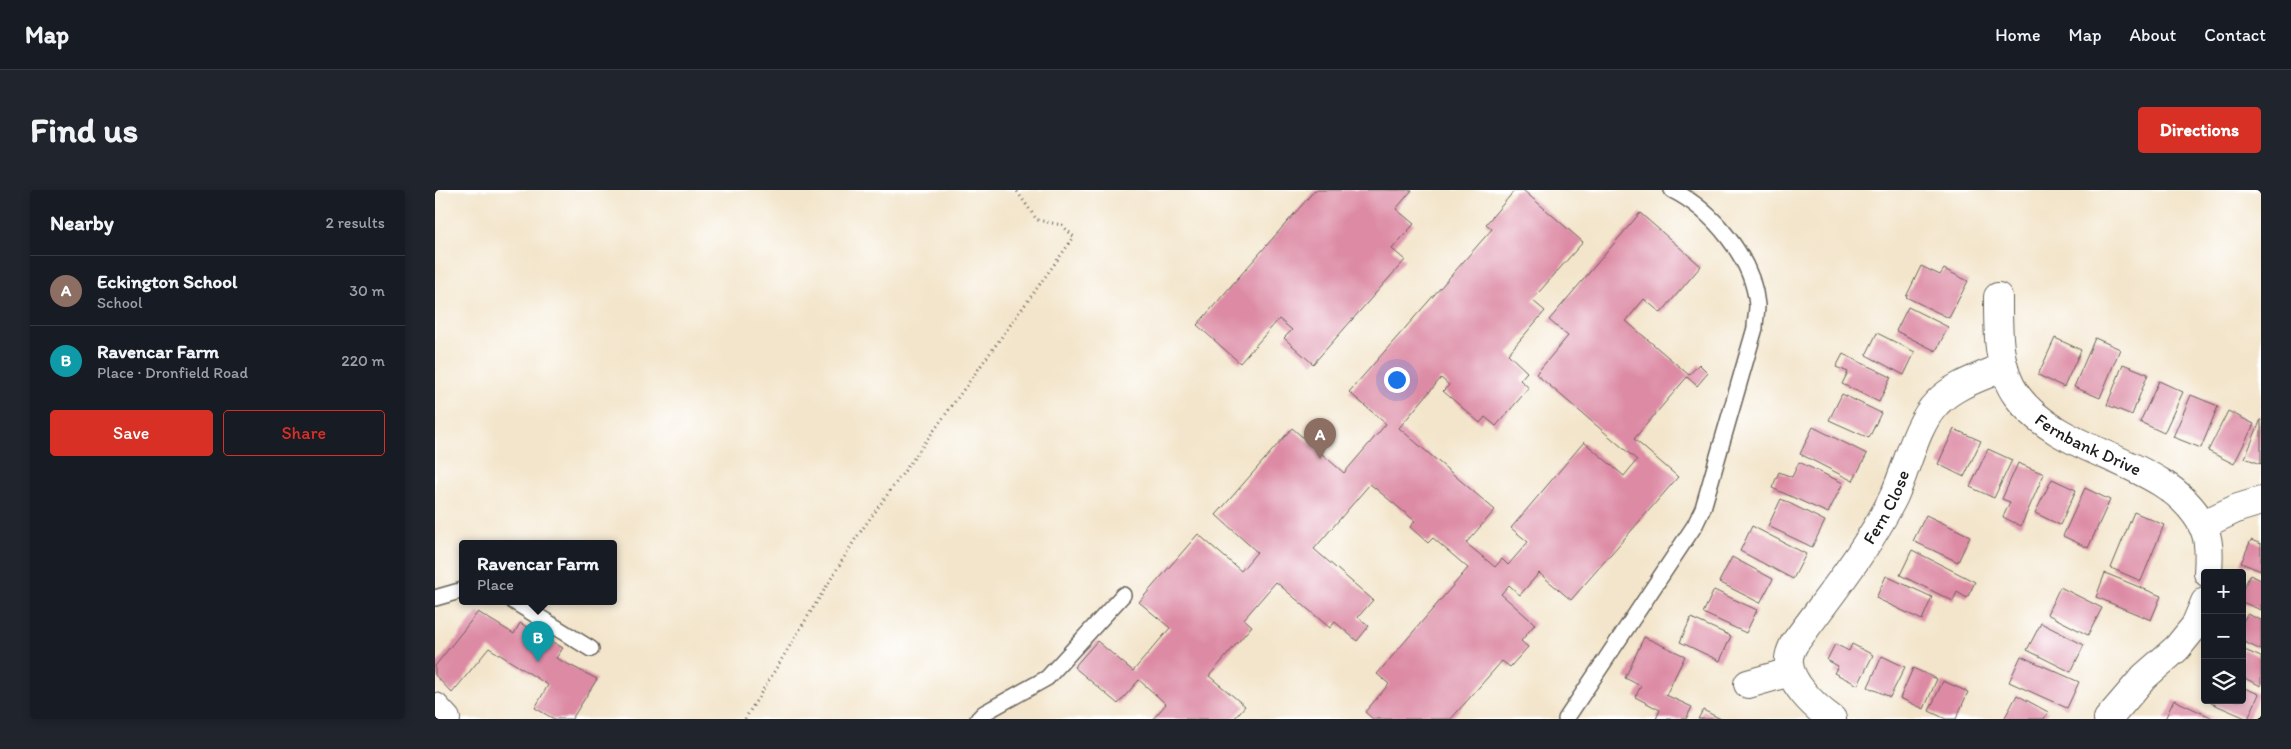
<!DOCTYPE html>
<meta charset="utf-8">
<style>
:root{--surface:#171b24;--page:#20242c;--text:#f1f3f6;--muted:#9ea1a6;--line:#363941;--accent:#d93025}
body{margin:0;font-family:Itim,sans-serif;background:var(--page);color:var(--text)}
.controls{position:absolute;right:15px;bottom:15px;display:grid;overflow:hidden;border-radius:5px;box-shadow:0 2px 8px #0003}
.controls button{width:45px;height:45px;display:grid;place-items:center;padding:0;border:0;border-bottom:1px solid var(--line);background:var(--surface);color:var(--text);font:25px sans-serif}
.you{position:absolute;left:961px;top:189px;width:18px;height:18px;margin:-12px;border:4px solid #fff;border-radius:50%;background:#1a73e8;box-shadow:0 0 0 8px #1a73e833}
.badge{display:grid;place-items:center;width:32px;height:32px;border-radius:50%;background:var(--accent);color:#fff;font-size:16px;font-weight:700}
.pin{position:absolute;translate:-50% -41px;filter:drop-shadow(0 1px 2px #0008)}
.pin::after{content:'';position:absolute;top:26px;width:18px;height:15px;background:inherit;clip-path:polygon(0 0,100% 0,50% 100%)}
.popup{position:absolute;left:24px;top:350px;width:158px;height:65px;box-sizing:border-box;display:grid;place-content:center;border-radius:5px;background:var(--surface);filter:drop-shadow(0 1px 4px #0005);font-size:16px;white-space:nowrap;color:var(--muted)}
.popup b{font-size:19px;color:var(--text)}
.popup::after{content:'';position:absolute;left:50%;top:100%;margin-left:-10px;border:10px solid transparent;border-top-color:var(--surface)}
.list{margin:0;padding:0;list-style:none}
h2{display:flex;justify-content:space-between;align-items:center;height:65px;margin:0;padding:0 20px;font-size:21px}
h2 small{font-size:16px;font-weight:400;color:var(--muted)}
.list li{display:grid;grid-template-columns:32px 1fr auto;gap:15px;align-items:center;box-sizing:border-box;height:70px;padding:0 20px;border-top:1px solid var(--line)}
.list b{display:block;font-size:19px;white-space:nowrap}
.list p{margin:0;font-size:16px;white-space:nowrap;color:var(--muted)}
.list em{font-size:16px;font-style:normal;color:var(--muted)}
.actions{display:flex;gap:10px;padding:15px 20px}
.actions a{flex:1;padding:11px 0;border:1px solid var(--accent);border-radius:5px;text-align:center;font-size:18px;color:var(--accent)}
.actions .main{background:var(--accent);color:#fff}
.icon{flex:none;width:28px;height:28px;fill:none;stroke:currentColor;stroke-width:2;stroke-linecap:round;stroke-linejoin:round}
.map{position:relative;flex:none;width:1826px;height:529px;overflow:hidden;border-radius:5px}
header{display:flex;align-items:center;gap:30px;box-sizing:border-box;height:70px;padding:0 25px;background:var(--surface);border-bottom:1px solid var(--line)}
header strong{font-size:24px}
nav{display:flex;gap:28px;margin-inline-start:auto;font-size:18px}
.intro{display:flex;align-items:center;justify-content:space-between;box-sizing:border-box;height:120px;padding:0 30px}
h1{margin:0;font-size:35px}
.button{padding:12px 22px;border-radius:5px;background:var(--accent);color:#fff;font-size:18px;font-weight:700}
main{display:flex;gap:30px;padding:0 30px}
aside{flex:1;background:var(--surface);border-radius:5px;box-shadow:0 2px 8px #0003}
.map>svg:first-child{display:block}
.building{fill:#dd8ba5}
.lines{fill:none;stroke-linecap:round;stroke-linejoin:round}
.lane-casing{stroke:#676259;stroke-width:18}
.street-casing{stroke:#676259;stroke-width:30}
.secondary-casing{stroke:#676259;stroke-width:30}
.path{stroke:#676259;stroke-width:3;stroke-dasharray:1 4;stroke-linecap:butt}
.lane{stroke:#fff;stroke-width:15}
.street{stroke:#fff;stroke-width:28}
.secondary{stroke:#fff;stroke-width:28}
.labels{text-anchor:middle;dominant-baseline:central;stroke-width:4.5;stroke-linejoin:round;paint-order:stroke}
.street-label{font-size:18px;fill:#1c1c1c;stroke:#fff}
</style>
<header>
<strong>Map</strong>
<nav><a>Home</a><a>Map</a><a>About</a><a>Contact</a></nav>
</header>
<div class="intro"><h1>Find us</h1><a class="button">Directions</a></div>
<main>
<aside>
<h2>Nearby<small>2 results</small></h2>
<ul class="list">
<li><span class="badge" style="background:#8d6e63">A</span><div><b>Eckington School</b><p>School</p></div><em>30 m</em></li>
<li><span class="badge" style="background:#0f9aa8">B</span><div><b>Ravencar Farm</b><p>Place · Dronfield Road</p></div><em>220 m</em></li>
</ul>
<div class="actions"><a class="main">Save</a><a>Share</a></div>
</aside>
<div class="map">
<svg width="1826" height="529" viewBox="0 0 1826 529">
<rect width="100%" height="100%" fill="#fff"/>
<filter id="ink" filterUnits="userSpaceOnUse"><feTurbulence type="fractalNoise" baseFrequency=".02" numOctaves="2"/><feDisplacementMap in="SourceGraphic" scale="10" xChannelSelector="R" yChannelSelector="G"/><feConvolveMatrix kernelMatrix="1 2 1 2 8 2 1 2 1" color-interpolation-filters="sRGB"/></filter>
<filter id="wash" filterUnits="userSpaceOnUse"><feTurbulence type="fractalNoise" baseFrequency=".0096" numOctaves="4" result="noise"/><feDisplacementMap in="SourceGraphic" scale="20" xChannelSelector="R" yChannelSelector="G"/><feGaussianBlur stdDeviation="1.12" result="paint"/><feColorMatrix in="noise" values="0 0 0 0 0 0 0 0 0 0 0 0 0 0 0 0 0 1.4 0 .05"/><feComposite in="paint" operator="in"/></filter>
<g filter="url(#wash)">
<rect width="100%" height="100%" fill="#f3e5cb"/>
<g id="blocks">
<!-- building -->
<g class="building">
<path d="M880,0H977L961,19L979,34L957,59L970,70L878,174L849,148L857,140L844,129L805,173L762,135Z"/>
<path d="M1080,0H1088L1148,52L1097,110L1110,121L1073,164L1092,182L1085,190L1094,198L1061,236L1050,227L1045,233L1008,201L1014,195L1006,188L964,238L1060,320L1031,353L1060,377L1067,369L1073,375L1093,352L1076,338L1149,252L1189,286L1202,270L1101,184L1133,146L1114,130L1205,23L1266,76L1226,123L1209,109L1191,131L1254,185L1264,174L1273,183L1262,196L1252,187L1199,249L1243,287L1136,410L1104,383L1085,405L1074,395L1066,404L1100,434L1086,451L1093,457L1075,477L1067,471L1016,529H938L930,522L954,494L942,484L1033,378L998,348L993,353L975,337L980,331L935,294L879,359L938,410L923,427L934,436L922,451L900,432L895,438L841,392L809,429L817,436L774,486L810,516L799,529H718L731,514L704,490L683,514L639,477L662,451L698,481L735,438L704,412L763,344L806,381L822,362L781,325L857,238L909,283L951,234L914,202L1057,39L1051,34Z"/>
<path d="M1486,76L1505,85L1509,79L1533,91L1514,128L1471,107Z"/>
<path d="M1473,117L1513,137L1501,161L1461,141Z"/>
<path d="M1442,143L1480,162L1469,185L1431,165Z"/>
<path d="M1620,148L1646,160L1629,197L1603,185Z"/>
<path d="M1660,148L1685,159L1665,208L1639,197Z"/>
<path d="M1408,164L1456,187L1444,212L1407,194L1413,182L1401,177Z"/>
<path d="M1688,174L1713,184L1697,225L1672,215Z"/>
<path d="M1724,191L1748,202L1729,243L1705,232Z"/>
<path d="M1407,204L1446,223L1434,248L1394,230Z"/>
<path d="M1756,205L1783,216L1766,258L1738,247Z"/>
<path d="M1793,221L1819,234L1799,274L1773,261Z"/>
<path d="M1826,229V274L1810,268Z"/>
<path d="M1378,237L1432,264L1418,291L1365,264Z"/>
<path d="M1519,239L1546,251L1529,287L1503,274Z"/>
<path d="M1553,259L1577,270L1559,308L1535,297Z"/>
<path d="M1364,272L1408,293L1393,323L1337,298L1344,282L1357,287Z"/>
<path d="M1583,273L1609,284L1586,336L1568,327L1575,312L1567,309Z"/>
<path d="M1617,289L1641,300L1625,335L1600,323Z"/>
<path d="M1650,298L1675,310L1653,358L1628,346Z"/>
<path d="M1346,309L1390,331L1377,357L1333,336Z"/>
<path d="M1699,322L1729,335L1706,391L1676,378Z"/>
<path d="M1491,325L1535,346L1523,372L1478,351Z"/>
<path d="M1317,336L1371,364L1358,389L1305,361Z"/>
<path d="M1816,350L1826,354V381L1806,373Z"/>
<path d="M1477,360L1540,392L1532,408L1522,402L1518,411L1465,385Z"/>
<path d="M1297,367L1338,389L1325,413L1284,392Z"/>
<path d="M1670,383L1726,406L1716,430L1661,407Z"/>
<path d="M1815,385L1826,390V420L1807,412V401Z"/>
<path d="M1451,386L1497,407L1487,430L1441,408Z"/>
<path d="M1625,397L1667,418L1653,445L1612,424Z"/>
<path d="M1279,400L1322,420L1311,443L1268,423Z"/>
<path d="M43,422L79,444L85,433L128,458L121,468L162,489L137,529H119L100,518L113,495L54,458L17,503L0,485V476Z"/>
<path d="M1812,424L1826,430V460L1807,451V434Z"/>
<path d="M1256,428L1296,446L1285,471L1245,452Z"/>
<path d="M1606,433L1649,455L1636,482L1592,460Z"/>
<path d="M1209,447L1250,466L1231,505L1257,517L1251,529H1221L1225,520L1200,507L1206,496L1190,488Z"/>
<path d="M1400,454L1414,461L1417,454L1438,465L1423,495L1399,483L1403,476L1392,470Z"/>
<path d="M1807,459L1826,467V496L1807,487Z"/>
<path d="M1447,466L1470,477L1455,507L1433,497Z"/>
<path d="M1586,466L1644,492L1632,518L1574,492Z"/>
<path d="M1478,478L1502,489L1489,519L1465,508Z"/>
<path d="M1508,491L1533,502L1521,529H1511L1494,521Z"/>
<path d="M1807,497L1824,504L1813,529L1776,513L1777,510H1807Z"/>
<path d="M1582,505L1613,522L1609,529H1569Z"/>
<path d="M1739,510L1780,529H1730Z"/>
<path d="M1268,520L1286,529H1263Z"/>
</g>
</g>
</g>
<g filter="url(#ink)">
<use href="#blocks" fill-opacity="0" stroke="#676259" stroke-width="1"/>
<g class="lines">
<defs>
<g id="lane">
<path d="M0,408L28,400"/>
<path d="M78,411L156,459"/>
<path d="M543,529L549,523L612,488L688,405"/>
<path d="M1131,529L1260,335L1268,318L1320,138C1320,131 1322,122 1322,115C1318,68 1277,20 1237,0"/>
</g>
<g id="street">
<path id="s1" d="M1563,107C1563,139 1562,179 1582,206C1629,269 1729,266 1767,334C1775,349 1774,367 1773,383"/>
<path d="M1767,335L1803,318L1826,311"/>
<path d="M1313,494L1355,482"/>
<path id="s2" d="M1397,529C1380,517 1352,491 1354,469C1354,464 1357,458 1359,454C1394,406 1433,359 1459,306C1472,278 1481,234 1502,213C1519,195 1546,187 1569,177"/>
<path d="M1673,529L1709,487L1742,458L1760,436L1770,412"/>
</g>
<path id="secondary" d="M0,517L11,529"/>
</defs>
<!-- lane casing -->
<use href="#lane" class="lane-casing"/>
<!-- street casing -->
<use href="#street" class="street-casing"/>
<!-- secondary casing -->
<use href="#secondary" class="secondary-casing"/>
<!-- path -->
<path class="path" d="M310,529L421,348L639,47L627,35L602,30L581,0"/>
<!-- lane -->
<use href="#lane" class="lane"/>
<!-- street -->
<use href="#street" class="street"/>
<!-- secondary -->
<use href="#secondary" class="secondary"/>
</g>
</g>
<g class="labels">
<!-- street labels -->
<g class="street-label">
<text stroke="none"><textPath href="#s1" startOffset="190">Fernbank Drive</textPath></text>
<text stroke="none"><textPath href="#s2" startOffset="258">Fern Close</textPath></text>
</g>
</g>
</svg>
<div class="controls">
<button>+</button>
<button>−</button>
<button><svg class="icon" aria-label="layers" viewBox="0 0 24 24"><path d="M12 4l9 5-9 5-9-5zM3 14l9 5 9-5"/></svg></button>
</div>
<div class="you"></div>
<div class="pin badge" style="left:885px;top:269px;background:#8d6e63">A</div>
<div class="pin badge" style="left:103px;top:472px;background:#0f9aa8">B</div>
<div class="popup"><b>Ravencar Farm</b>Place</div>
</div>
</main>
